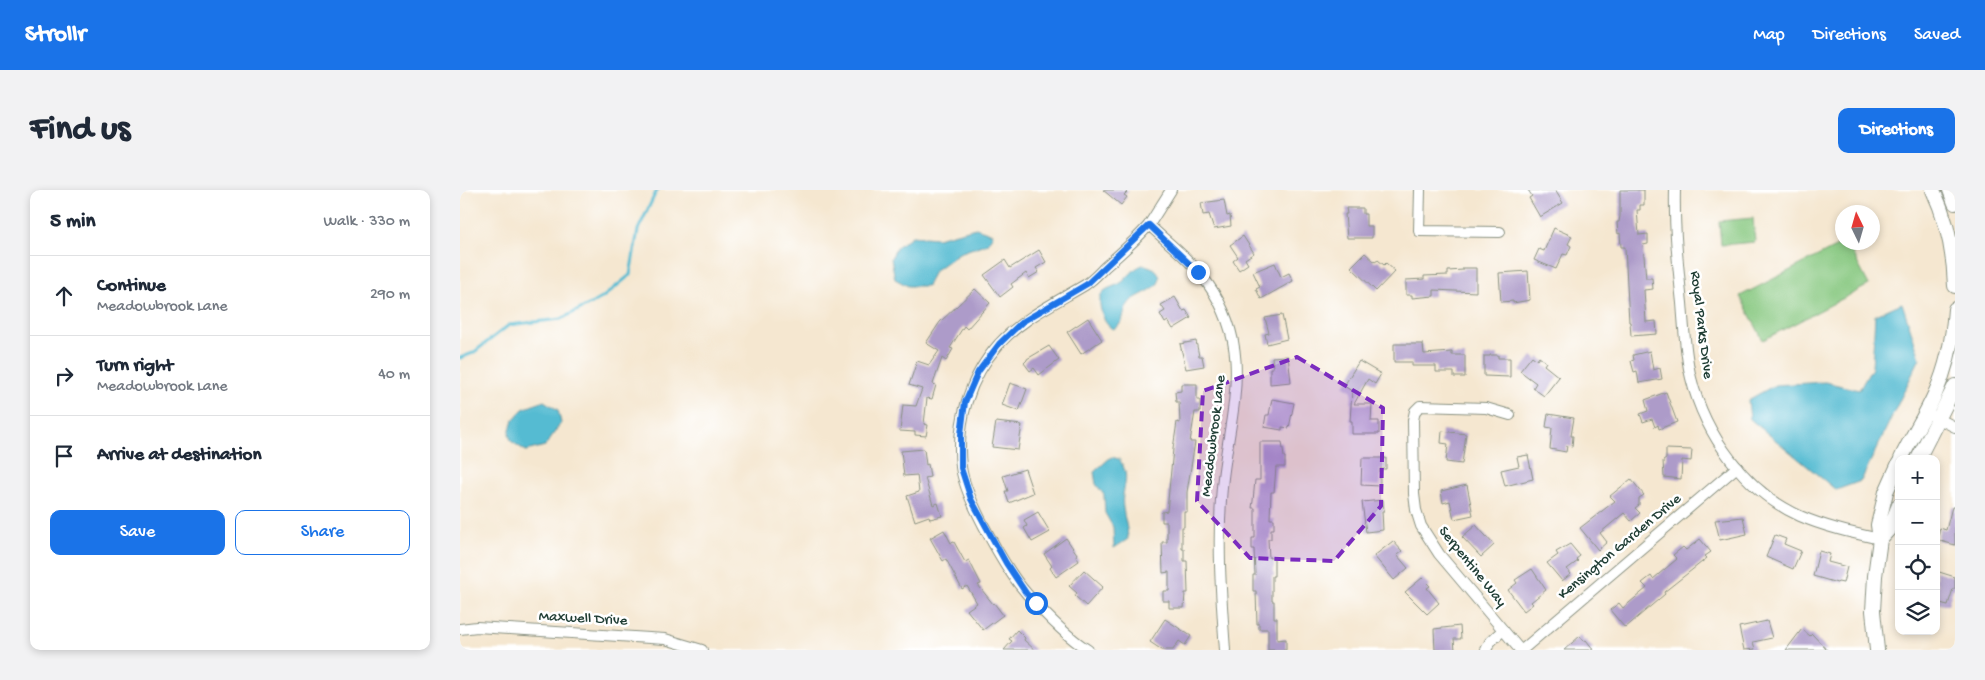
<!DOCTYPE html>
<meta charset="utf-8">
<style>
:root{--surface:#fff;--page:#f2f2f3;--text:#1f2937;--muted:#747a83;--line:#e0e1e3;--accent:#1a73e8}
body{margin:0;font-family:"Gochi Hand",sans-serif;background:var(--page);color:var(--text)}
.controls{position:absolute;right:15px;bottom:15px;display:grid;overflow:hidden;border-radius:10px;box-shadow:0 2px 8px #0003}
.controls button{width:45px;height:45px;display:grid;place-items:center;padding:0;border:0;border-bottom:1px solid var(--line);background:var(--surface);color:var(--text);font:25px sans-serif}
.compass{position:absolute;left:1375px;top:15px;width:45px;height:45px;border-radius:50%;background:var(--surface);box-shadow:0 2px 8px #0003;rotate:355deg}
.stop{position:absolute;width:15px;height:15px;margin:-11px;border:4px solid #1a73e8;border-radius:50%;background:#fff}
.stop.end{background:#1a73e8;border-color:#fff;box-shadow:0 1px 5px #0008}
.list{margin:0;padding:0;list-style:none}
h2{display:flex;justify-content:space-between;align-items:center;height:65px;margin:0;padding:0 20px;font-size:21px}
h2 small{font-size:16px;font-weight:400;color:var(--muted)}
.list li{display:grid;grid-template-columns:32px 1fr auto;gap:15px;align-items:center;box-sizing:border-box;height:80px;padding:0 20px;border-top:1px solid var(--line)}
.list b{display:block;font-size:19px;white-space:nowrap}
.list p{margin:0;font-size:16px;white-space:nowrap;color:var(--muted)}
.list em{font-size:16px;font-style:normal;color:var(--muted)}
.actions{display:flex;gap:10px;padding:15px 20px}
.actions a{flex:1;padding:11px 0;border:1px solid var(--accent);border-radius:10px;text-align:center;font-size:18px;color:var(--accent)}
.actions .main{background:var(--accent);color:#fff}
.icon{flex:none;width:28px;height:28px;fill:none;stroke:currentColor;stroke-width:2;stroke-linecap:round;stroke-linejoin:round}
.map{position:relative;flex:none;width:1495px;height:460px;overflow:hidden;border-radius:10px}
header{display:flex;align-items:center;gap:30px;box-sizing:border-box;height:70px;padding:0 25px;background:var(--accent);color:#fff}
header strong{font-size:24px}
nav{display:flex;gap:28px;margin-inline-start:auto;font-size:18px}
.intro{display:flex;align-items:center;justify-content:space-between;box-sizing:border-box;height:120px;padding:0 30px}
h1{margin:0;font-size:35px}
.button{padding:12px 22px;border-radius:10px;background:var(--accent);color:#fff;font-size:18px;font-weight:700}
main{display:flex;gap:30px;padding:0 30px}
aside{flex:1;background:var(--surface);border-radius:10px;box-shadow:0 2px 8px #0003}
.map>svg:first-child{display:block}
.green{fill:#87c880;stroke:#53825a}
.water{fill:#54bbd2;stroke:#3a7c83}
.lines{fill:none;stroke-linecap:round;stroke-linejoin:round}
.stream{stroke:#54bbd2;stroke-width:3}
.building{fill:#ad9bc9}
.street-casing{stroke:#8a9282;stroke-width:12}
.secondary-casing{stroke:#8a9282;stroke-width:16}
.street{stroke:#fff;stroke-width:10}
.secondary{stroke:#fff;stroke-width:14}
.route{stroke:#1a73e8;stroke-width:6}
.marked{fill:#7b2cbf;fill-opacity:0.2;stroke:#7b2cbf;stroke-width:4;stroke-dasharray:10 6;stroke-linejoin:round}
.labels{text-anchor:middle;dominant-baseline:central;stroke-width:5;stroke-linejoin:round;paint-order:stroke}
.street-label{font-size:15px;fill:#1f3d34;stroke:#fff}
</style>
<header>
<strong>Strollr</strong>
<nav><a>Map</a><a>Directions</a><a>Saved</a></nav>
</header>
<div class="intro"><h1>Find us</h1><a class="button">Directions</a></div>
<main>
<aside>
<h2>5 min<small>Walk · 330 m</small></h2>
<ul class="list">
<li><svg class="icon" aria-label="ahead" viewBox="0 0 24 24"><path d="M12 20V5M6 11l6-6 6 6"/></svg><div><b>Continue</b><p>Meadowbrook Lane</p></div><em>290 m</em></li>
<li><svg class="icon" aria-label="right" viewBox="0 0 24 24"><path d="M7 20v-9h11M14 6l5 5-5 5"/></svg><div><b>Turn right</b><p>Meadowbrook Lane</p></div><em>40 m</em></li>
<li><svg class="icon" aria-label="arrive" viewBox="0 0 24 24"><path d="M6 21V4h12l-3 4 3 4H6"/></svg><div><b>Arrive at destination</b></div></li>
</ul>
<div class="actions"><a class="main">Save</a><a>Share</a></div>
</aside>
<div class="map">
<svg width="1495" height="460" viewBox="0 0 1495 460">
<rect width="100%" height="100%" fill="#fff"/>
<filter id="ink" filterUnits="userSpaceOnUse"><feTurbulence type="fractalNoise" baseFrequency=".02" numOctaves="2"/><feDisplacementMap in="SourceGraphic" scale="10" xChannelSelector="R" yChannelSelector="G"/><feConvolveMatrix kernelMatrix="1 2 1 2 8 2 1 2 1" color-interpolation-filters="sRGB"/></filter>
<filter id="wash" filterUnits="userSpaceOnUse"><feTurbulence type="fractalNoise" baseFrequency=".0096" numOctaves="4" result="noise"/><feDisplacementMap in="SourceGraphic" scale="20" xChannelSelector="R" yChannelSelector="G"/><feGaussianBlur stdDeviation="1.12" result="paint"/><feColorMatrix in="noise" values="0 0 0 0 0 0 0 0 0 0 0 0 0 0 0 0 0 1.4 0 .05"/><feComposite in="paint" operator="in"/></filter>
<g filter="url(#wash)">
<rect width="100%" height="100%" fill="#f5e7d0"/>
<!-- green -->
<g class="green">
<path d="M1293,28L1295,52L1261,55L1259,31Z"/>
<path d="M1383,53H1387L1409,95L1303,150L1280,106Z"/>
</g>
<!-- water -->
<g class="water">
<path d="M516,38L533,44L528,53L499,63L474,81L467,96H448L435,89L431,68L437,57L452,46L477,48Z"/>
<path d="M683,75C689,76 697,78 699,85C704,99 676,104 669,113C662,122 665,135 653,139C644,136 637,114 641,105C645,97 656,97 662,92C670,86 673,78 683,75Z"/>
<path d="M1442,113L1460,168L1401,291L1376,300L1290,229L1288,210L1315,195L1365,192L1399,200L1412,178L1415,125Z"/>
<path d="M84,211L98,220L101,233L85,256L66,261L51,251L49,243L53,230L63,219Z"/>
<path d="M651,267L659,269C673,289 660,297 663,318C664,328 668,338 668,349L654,358L653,337L645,323L644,305L636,294L634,282Z"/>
</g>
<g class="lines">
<!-- stream -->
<path class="stream" d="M0,168L13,163L49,135L101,129L142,108L170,85L178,40L196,2L198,0"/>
</g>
<g id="blocks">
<!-- building -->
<g class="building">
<path d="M643,0H669L664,5L667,7L661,15Z"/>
<path d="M1068,0H1095L1103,13L1080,27L1069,8L1072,6Z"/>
<path d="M1160,0H1184V15H1180V20H1177L1179,45L1188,44V54L1183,55L1186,88H1192L1193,99L1184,100L1186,132L1196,131L1197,144L1171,146L1170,132H1169L1165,57H1161L1160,43L1158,44L1157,32H1159L1160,26Z"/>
<path d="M764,10L767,26L770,25L771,36L754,39L749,24L743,25L741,13Z"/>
<path d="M886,18H903V24H906V36H912V48H887L885,24H887Z"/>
<path d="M1094,38L1112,46L1108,54L1111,56L1107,65L1103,64L1096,79L1074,70L1079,59L1084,61Z"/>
<path d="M783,46L794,63L785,69L788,74L779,80L773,71L778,67L770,55Z"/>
<path d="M579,60L586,72L576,78L579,82L569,88L566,83L551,94L553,97L540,107L524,85L545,70L550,78Z"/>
<path d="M905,63L915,72L918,70L924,75L926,73L935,81L916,101L891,77Z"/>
<path d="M815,73L821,87L829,83L833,91L801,109L796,99L800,97L793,82Z"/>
<path d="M1003,78H1016V102L974,100V106L952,108V105H946V90L964,89V86L988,85V81L1003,80Z"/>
<path d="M1068,81L1070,110L1053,113V111L1041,112L1039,83Z"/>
<path d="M515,99L530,113L507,139L504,136L490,158L493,159L486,171L482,168L473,194L476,195L472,209L467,208L464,234L468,235L466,246L455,245V242L440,241L443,215L456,216L462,199L449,195L457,171L469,175L479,161L466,153L480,132Z"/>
<path d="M715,107L723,121L726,120L731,128L713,139L708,131L705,133L700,124L705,121L701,115Z"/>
<path d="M822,125L827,149L807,154L805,144L809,143L805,128Z"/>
<path d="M628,128L642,150L621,164L607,142Z"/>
<path d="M736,151L739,166H742L744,176L726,179L720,154Z"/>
<path d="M934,154H963L964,164L992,162V165H1005V187H994V182H976V176H952V172H934Z"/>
<path d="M589,156L599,170L579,185L574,178L570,181L564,173L567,170V169Z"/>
<path d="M1190,161L1193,180L1200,178L1202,189L1179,193L1177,181L1174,182L1171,171L1174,170L1173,165Z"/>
<path d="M1030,165H1038V168H1050V187L1024,186V166H1030Z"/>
<path d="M828,166L831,192L810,194V178H813L812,167Z"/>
<path d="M1072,166L1077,170L1079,167L1086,172L1084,175L1099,187L1084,206L1073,198L1076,193L1060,181Z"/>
<path d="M899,171L921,184L915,194L908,189L894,214H912L911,231H919V244H892V231H890L892,201L884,196Z"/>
<path d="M550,193L567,199L559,221L542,215Z"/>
<path d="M721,194H737V210H740V222H735L730,252H735L727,302V322H724V337H722V359H724V371H727L728,403H725L724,418H709V411H703V401H709V382L703,383L702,352H707V332H702V322L707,321L713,259L717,232L720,233L719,212H716L715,202L721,201Z"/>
<path d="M1206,202L1217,232L1199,239L1198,235L1195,237L1192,229L1183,232L1180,224L1188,221L1185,210Z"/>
<path d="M812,209L834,213L829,238L822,237V240L804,237L806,225H809Z"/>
<path d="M1088,224L1114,228L1111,246H1113L1112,257L1107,256L1106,262L1090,259L1092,238L1086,237Z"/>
<path d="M536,232L562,235L558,260L532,257Z"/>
<path d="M982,241L1006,244L1002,274L986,272L988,254L981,253Z"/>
<path d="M800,252H822L824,267H825V277H816L814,302H811L810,329H814V339H811V349H808L809,368H814V386H812V411H814V428H817V450L826,449V460H808V439H799V434H797L796,401H793V385H795L794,359H792V348H795V318H792L793,311L795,290H800Z"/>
<path d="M464,259L466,275L468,274L470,287L465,288L473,315L478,313L482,326L470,329L469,326L455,331L447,306L459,302L457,285L444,286L441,261Z"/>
<path d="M1206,259L1232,260L1231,271L1222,270L1221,289L1204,287L1203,271L1206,269Z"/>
<path d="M1068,265L1073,289L1045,296L1041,280L1059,276L1057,267Z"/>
<path d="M902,268H926V279H920V296L901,295Z"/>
<path d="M565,279L573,303L549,313L545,301H548L543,286Z"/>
<path d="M1171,289L1184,305L1179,308V315L1175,318L1180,323L1171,331L1164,323L1140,343L1147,352L1138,360L1120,338L1155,311L1150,306Z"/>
<path d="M1007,295L1013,325L994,329L990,311L983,313L981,301Z"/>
<path d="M923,310L924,321H922L923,340L906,342L902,312Z"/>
<path d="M1492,317H1495V355L1477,350L1480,338L1486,340Z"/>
<path d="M578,322L590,342L572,352L564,338L567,336L564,330Z"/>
<path d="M1283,327L1287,344L1260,350L1255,330Z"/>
<path d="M1016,335L1034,355L1021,367L1002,347Z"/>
<path d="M484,340L491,353L494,352L505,372L509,370L521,394L518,395L533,414L534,413L543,425L523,440L507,420L517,413L507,396L502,399L486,369L483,371L470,348Z"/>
<path d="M1315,345L1326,349L1324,354L1341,361L1333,379L1306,367Z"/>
<path d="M606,348L617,364L616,366L619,371L596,387L590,378L592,376L584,364Z"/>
<path d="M1240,349L1251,362L1245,366L1247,368L1204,402L1205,404L1165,438L1150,420L1159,413L1163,418L1187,398L1182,393L1191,386L1193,389L1217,369L1213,365L1223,357L1226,360Z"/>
<path d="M933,351L942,361L937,365L948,378L934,390L914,366Z"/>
<path d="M1110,354L1120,366L1116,369L1118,371L1107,379L1111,384L1102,391L1087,373L1098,365L1096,362Z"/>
<path d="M1359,361L1370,364L1368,372L1387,377L1383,393L1378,392L1377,393L1353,386Z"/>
<path d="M1072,379L1086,400L1071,412L1073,414L1064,421L1048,400L1057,393L1055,390Z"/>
<path d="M624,380L643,397L626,416L615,406L617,403L609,396Z"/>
<path d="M1476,381L1495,387V398L1493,399L1488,415L1476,412L1478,393L1476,392Z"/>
<path d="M962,388L970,396L967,398L979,413L967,424L945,402Z"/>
<path d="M705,429L731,446L725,455L719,451L713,460H702L690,452Z"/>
<path d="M1307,431L1312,448L1293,452L1295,459L1284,460L1279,437Z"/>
<path d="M1000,436L1001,449H994L995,460H975L974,439Z"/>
<path d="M1342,439L1350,446L1352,444L1367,460H1326Z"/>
<path d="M557,440L565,448L564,450L575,460H544L552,451L549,449Z"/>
<path d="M1120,446L1124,451L1126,450L1134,460H1104Z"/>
</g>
</g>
</g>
<g filter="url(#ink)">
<use href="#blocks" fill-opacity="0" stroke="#8a9282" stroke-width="1"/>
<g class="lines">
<defs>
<g id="street">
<path d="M960,0L959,41L1040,42"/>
<path d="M1215,0C1214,38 1218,76 1222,113C1224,138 1225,164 1231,188C1245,245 1286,302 1340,326C1365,337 1393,343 1420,349"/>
<path d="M689,35L711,0"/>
<path d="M1050,225L1026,218L960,216L955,221L953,230L954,304L956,320L961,336L979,364L1060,460"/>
<path d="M1473,226L1495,237"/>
<path d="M0,439L17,437L205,449L242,460"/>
<path d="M628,460C607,447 584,423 567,404C546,380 505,308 501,277C496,232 509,188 539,154C563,128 595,113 625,95C633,90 639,83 645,77C660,64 675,51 689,35C709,54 733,72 748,94C796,162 769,223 762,297C757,351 761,406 765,460"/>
<path d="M1026,460L1030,452L1043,440"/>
<path d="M1062,460L1277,277"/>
</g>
<g id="secondary">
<path d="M1473,0C1487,30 1494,63 1495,96"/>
<path d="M1490,0L1495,13"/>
<path d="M1441,269C1451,247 1465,227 1475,204C1487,177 1493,149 1495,119"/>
<path d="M1458,269L1495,196"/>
<path d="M1420,349L1430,338L1439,315"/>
<path d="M1417,460L1413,421L1415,386L1420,349L1418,335L1426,302L1439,273"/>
</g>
</defs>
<!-- street casing -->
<use href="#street" class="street-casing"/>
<!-- secondary casing -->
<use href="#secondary" class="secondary-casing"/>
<!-- street -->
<use href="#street" class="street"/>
<!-- secondary -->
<use href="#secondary" class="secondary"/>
</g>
</g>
<g class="lines" filter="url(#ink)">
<!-- route -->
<path class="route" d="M576,413L566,403L546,373L511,309L501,278V244L505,212L518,182L539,154L562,132L627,94L689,35L738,82"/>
</g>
<!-- marked area -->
<path class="marked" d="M837,167L923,218L921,316L874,371L790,368L737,311L743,201Z"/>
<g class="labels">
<!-- street labels -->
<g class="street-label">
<text transform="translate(1241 135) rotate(83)">Royal Parks Drive</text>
<text transform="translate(754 246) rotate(-83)">Meadowbrook Lane</text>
<text transform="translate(1160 357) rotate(-40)">Kensington Garden Drive</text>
<text transform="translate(1012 377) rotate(51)">Serpentine Way</text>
<text transform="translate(123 429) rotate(3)">Maxwell Drive</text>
</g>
</g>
</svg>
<div class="controls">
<button>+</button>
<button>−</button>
<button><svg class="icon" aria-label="locate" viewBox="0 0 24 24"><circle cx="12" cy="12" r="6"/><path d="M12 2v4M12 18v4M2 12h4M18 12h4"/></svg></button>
<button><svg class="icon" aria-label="layers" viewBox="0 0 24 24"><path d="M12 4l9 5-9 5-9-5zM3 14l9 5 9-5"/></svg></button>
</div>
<svg class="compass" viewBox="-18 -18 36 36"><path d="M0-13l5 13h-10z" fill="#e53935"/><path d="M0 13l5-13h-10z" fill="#747a83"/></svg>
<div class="stop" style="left:576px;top:413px"></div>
<div class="stop end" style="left:738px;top:82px"></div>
</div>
</main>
